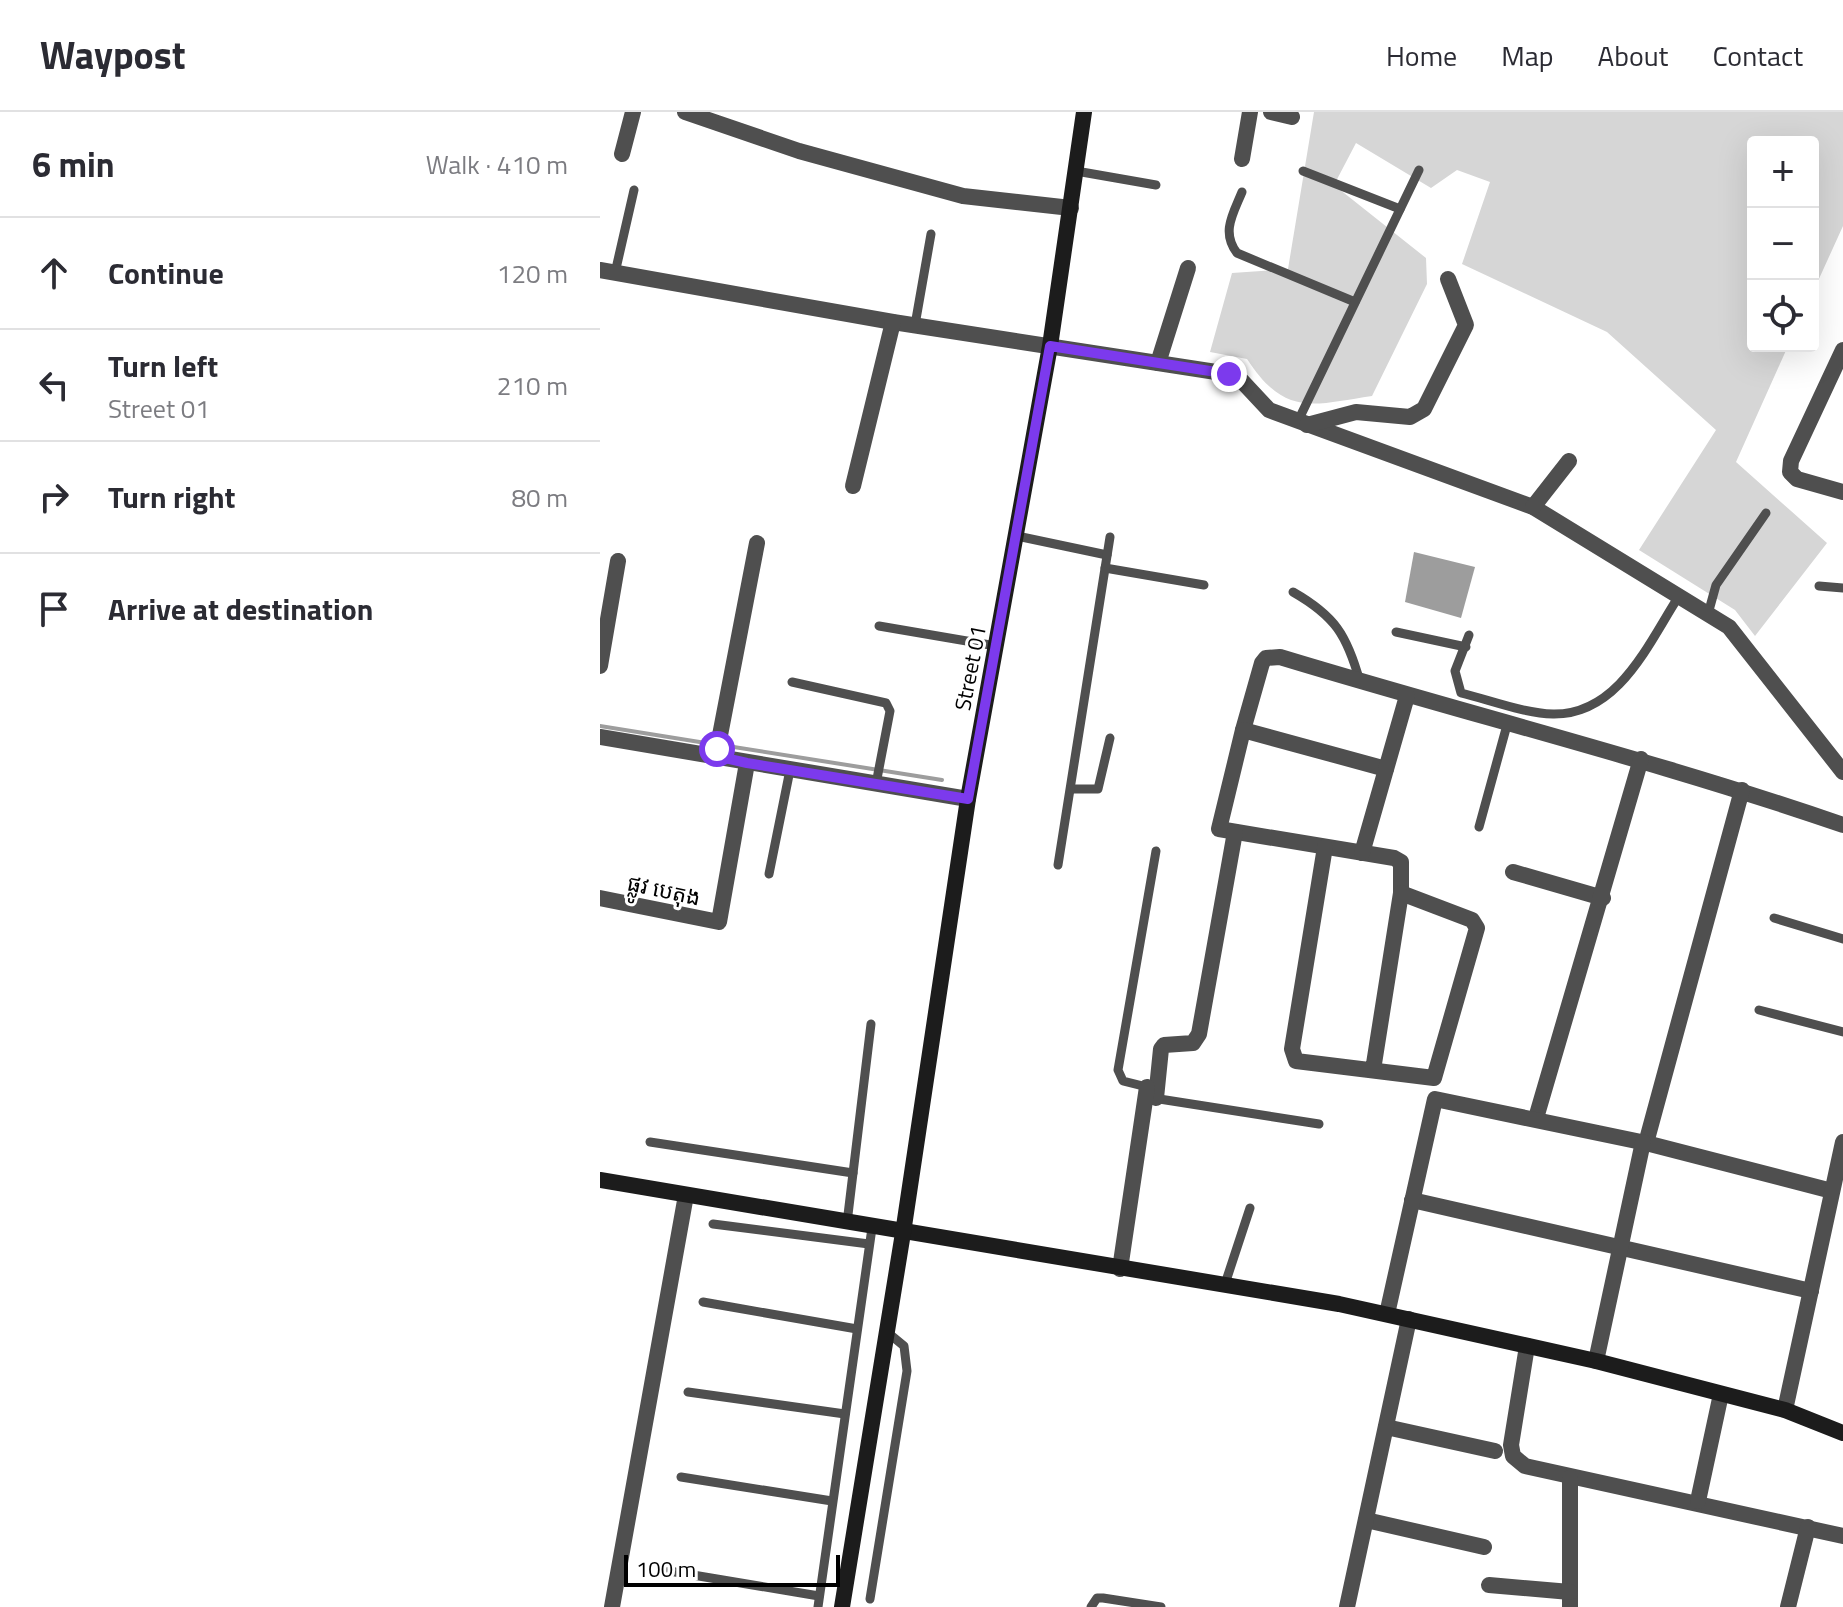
<!DOCTYPE html>
<meta charset="utf-8">
<style>
:root{--surface:#fff;--page:#f2f2f3;--text:#2b2b33;--muted:#7c7c81;--line:#e1e1e2}
body{margin:0;font-family:"Titillium Web","Noto Sans Khmer",sans-serif;background:var(--page);color:var(--text)}
.controls{position:absolute;right:24px;top:24px;display:grid;overflow:hidden;border-radius:8px;box-shadow:0 8px 32px #0002}
.controls button{width:72px;height:72px;display:grid;place-items:center;padding:0;border:0;border-bottom:2px solid var(--line);background:var(--surface);color:var(--text);font:40px sans-serif}
.scale{position:absolute;left:24px;bottom:20px;width:216px;box-sizing:border-box;padding-left:8px;border:4px solid #000;border-top:0;font-size:22px;line-height:28px;white-space:nowrap;color:#000;-webkit-text-stroke:6px #fff;paint-order:stroke}
.stop{position:absolute;width:24px;height:24px;margin:-18px;border:6px solid #7c3aed;border-radius:50%;background:#fff}
.stop.end{background:#7c3aed;border-color:#fff;box-shadow:0 2px 8px #0008}
.list{margin:0;padding:0;list-style:none}
h2{display:flex;justify-content:space-between;align-items:center;height:104px;margin:0;padding:0 32px;font-size:34px}
h2 small{font-size:26px;font-weight:400;color:var(--muted)}
.list li{display:grid;grid-template-columns:52px 1fr auto;gap:24px;align-items:center;box-sizing:border-box;height:112px;padding:0 32px;border-top:2px solid var(--line)}
.list b{display:block;font-size:30px;white-space:nowrap}
.list p{margin:0;font-size:26px;white-space:nowrap;color:var(--muted)}
.list em{font-size:26px;font-style:normal;color:var(--muted)}
.icon{flex:none;width:44px;height:44px;fill:none;stroke:currentColor;stroke-width:2;stroke-linecap:round;stroke-linejoin:round}
.map{position:relative;flex:none;width:1243px;height:1495px;overflow:hidden}
header{display:flex;align-items:center;gap:48px;box-sizing:border-box;height:112px;padding:0 40px;background:var(--surface);border-bottom:2px solid var(--line)}
header strong{font-size:38px}
nav{display:flex;gap:44px;margin-inline-start:auto;font-size:28px}
main{display:flex}
aside{flex:1;background:var(--surface)}
.map>svg:first-child{display:block}
.green{fill:#d6d6d6}
.water{fill:#9d9d9d}
.lines{fill:none;stroke-linecap:round;stroke-linejoin:round}
.stream{stroke:#9d9d9d;stroke-width:4}
.lane{stroke:#4f4f4f;stroke-width:9}
.street{stroke:#4f4f4f;stroke-width:16}
.secondary{stroke:#1c1c1c;stroke-width:16}
.route{stroke:#7c3aed;stroke-width:10}
.labels{text-anchor:middle;dominant-baseline:central;stroke-width:6;stroke-linejoin:round;paint-order:stroke}
.street-label{font-size:22px;fill:#000;stroke:#fff}
</style>
<header>
<strong>Waypost</strong>
<nav><a>Home</a><a>Map</a><a>About</a><a>Contact</a></nav>
</header>
<main>
<aside>
<h2>6 min<small>Walk · 410 m</small></h2>
<ul class="list">
<li><svg class="icon" aria-label="ahead" viewBox="0 0 24 24"><path d="M12 20V5M6 11l6-6 6 6"/></svg><div><b>Continue</b></div><em>120 m</em></li>
<li><svg class="icon" aria-label="left" viewBox="0 0 24 24"><path d="M17 20v-9H6M10 6l-5 5 5 5"/></svg><div><b>Turn left</b><p>Street 01</p></div><em>210 m</em></li>
<li><svg class="icon" aria-label="right" viewBox="0 0 24 24"><path d="M7 20v-9h11M14 6l5 5-5 5"/></svg><div><b>Turn right</b></div><em>80 m</em></li>
<li><svg class="icon" aria-label="arrive" viewBox="0 0 24 24"><path d="M6 21V4h12l-3 4 3 4H6"/></svg><div><b>Arrive at destination</b></div></li>
</ul>
</aside>
<div class="map">
<svg width="1243" height="1495" viewBox="0 0 1243 1495">
<rect width="100%" height="100%" fill="#fff"/>
<!-- green -->
<path class="green" d="M714,0H1243V114L1213,180V30H1153V234H1188L1136,350L1227,431L1155,524L1135,498L1039,438L1116,318L1007,220L862,152L890,70L857,58L831,76L756,31L734,73L826,146L827,172L772,284C712,293 685,305 647,247L610,240L632,161L688,157Z"/>
<!-- water -->
<path class="water" d="M814,440L875,455L861,506L805,490Z"/>
<g class="lines">
<!-- stream -->
<g class="stream">
<path d="M0,614L112,632"/>
<path d="M121,633L342,668"/>
</g>
<!-- lane -->
<g class="lane">
<path d="M476,59L556,73"/>
<path d="M703,59L800,97"/>
<path d="M642,80C633,102 621,120 637,141L755,190"/>
<path d="M15,161L34,78"/>
<path d="M315,213L331,122"/>
<path d="M698,309L819,58"/>
<path d="M417,424L507,443"/>
<path d="M505,456L604,473"/>
<path d="M1219,474L1243,476"/>
<path d="M693,480C735,504 747,523 760,570"/>
<path d="M1108,502L1116,473L1166,401"/>
<path d="M279,514L396,534"/>
<path d="M796,520L866,535"/>
<path d="M869,523L855,559L861,581C890,588 923,601 953,602C1019,603 1049,530 1079,484"/>
<path d="M192,570L286,591L290,599L276,672"/>
<path d="M472,677H498L510,626"/>
<path d="M879,715L907,613"/>
<path d="M458,753L510,425"/>
<path d="M169,762L190,658"/>
<path d="M1174,806L1243,827"/>
<path d="M1159,898L1243,920"/>
<path d="M547,975L523,969L518,958L556,739"/>
<path d="M553,986L719,1012"/>
<path d="M50,1030L253,1061"/>
<path d="M247,1111L271,912"/>
<path d="M113,1112L269,1132"/>
<path d="M625,1172L650,1096"/>
<path d="M103,1190L257,1217"/>
<path d="M88,1280L245,1302"/>
<path d="M81,1365L232,1389"/>
<path d="M69,1459L219,1484"/>
<path d="M270,1487L307,1259L304,1234L287,1220"/>
<path d="M218,1495L272,1116"/>
<path d="M491,1495L497,1486H503L561,1495"/>
</g>
<!-- street -->
<g class="street">
<path d="M85,0L199,39L363,84L471,96"/>
<path d="M671,0L692,5"/>
<path d="M22,42L33,0"/>
<path d="M642,47L650,0"/>
<path d="M0,158L293,210L629,262L640,267L669,298L933,395L1129,515L1243,660"/>
<path d="M1243,238L1191,349L1190,360L1197,367L1243,380"/>
<path d="M558,251L588,156"/>
<path d="M707,313L756,300L810,305L824,297L866,213L848,167"/>
<path d="M253,374L293,210"/>
<path d="M933,395L969,349"/>
<path d="M0,554L18,449"/>
<path d="M643,618L662,551L666,546L680,545C867,602 1058,649 1243,713"/>
<path d="M0,625L368,687"/>
<path d="M116,644L157,431"/>
<path d="M786,657L643,618L619,717L794,746L801,750V781"/>
<path d="M725,735L692,937L696,949L834,966L877,816L872,808L801,781L773,958"/>
<path d="M762,741L807,584"/>
<path d="M913,760L1003,786"/>
<path d="M0,786L119,810L147,651"/>
<path d="M556,986L561,937L564,933L593,931L599,922L635,720"/>
<path d="M936,1006L1041,647"/>
<path d="M1046,1031L1142,678"/>
<path d="M812,1088L1211,1179"/>
<path d="M520,1157L547,975"/>
<path d="M787,1202L835,987L1046,1031L1232,1079"/>
<path d="M927,1234L911,1333L913,1344L925,1354L1243,1424"/>
<path d="M996,1249L1043,1030"/>
<path d="M1185,1298L1243,1030"/>
<path d="M786,1315L895,1339"/>
<path d="M970,1366V1495"/>
<path d="M1098,1389L1121,1282"/>
<path d="M766,1408L884,1435"/>
<path d="M889,1473L970,1480"/>
<path d="M12,1495L86,1083"/>
<path d="M747,1495L809,1207"/>
<path d="M1188,1495L1208,1415"/>
</g>
<!-- secondary -->
<g class="secondary">
<path d="M0,1068L739,1192L996,1249L1185,1298L1243,1321"/>
<path d="M242,1495L303,1121L368,687L450,234L484,0"/>
</g>
</g>
<g class="lines">
<!-- route -->
<path class="route" d="M117,637L116,644L147,651L368,687L450,234L629,262"/>
</g>
<g class="labels">
<!-- street labels -->
<g class="street-label">
<text transform="translate(370 556) rotate(-79)">Street 01</text>
<text transform="translate(64 778) rotate(12)">ផ្លូវ បេតុង</text>
</g>
</g>
</svg>
<div class="controls">
<button>+</button>
<button>−</button>
<button><svg class="icon" aria-label="locate" viewBox="0 0 24 24"><circle cx="12" cy="12" r="6"/><path d="M12 2v4M12 18v4M2 12h4M18 12h4"/></svg></button>
</div>
<div class="scale">100 m</div>
<div class="stop" style="left:117px;top:637px"></div>
<div class="stop end" style="left:629px;top:262px"></div>
</div>
</main>
